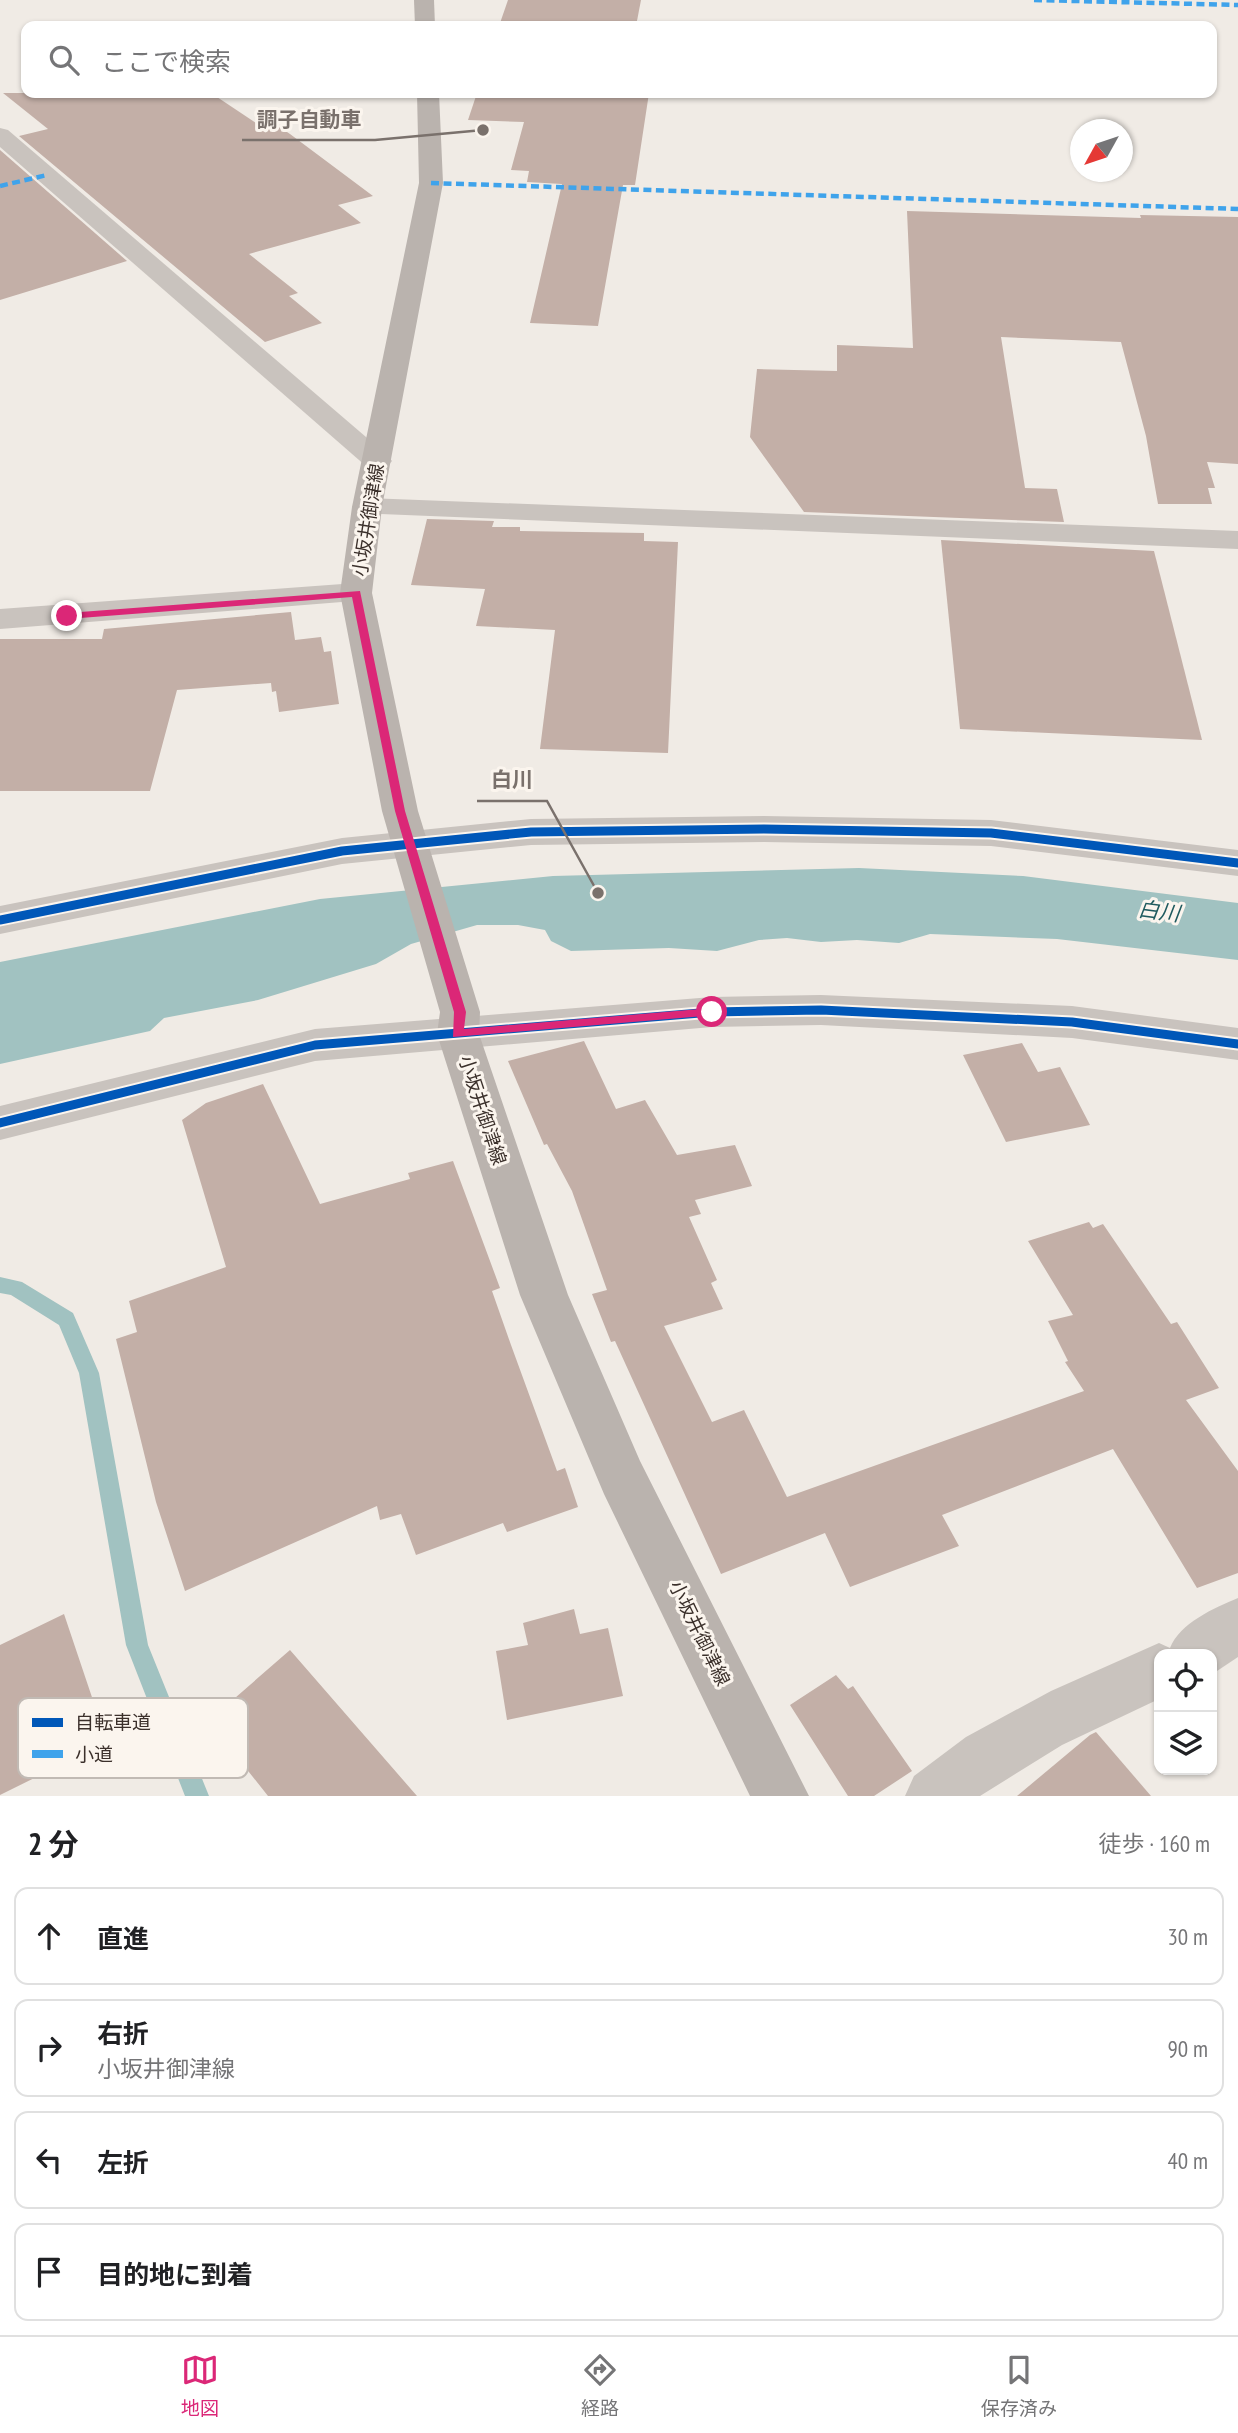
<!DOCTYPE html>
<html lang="ja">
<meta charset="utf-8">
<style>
:root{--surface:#fff;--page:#f2f2f2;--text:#202124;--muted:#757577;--line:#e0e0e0;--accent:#db2777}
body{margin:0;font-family:"PT Sans Narrow","Noto Sans JP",sans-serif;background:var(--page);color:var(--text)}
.controls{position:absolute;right:21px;bottom:21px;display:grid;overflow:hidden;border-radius:14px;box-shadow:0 2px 5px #0004}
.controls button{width:63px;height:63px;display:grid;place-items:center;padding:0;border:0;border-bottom:2px solid var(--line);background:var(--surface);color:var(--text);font:35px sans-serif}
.compass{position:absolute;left:1070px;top:119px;width:63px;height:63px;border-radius:50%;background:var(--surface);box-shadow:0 2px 5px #0004;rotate:230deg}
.stop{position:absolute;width:21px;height:21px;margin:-16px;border:5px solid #db2777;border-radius:50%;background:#fff}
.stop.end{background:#db2777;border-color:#fff;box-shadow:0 2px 7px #0008}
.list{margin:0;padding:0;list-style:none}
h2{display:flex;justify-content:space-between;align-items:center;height:91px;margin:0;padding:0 28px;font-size:30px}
h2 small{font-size:23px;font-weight:400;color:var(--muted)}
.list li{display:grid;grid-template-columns:46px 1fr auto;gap:21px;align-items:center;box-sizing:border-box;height:98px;margin:0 14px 14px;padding:0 14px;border:2px solid var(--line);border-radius:14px}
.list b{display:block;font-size:26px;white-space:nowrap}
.list p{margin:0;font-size:23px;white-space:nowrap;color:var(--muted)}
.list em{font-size:23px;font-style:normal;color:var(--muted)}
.icon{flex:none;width:38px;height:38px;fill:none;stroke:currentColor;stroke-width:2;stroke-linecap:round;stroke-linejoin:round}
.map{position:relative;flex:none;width:1238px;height:1796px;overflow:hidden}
.search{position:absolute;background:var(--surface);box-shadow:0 2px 5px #0004;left:21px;right:21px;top:21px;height:77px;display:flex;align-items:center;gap:18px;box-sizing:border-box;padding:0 24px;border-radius:14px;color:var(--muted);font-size:26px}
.sheet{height:539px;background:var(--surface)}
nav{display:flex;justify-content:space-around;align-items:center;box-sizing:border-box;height:98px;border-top:2px solid var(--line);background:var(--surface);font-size:19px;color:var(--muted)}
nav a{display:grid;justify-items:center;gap:4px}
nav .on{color:var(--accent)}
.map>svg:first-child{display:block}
.water{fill:#a1c2c1}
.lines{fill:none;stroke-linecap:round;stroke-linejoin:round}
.stream{fill:#a1c2c1;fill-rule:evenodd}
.building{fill:#c3afa7}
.minor{fill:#c9c3be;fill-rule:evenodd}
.secondary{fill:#bab3ae;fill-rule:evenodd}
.quiet{stroke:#3fa3eb;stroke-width:4.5;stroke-dasharray:8 4.5;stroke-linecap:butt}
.cycleway-casing{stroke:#fbf5ee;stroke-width:13}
.cycleway{stroke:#0057b8;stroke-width:9}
.route{fill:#db2777}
.labels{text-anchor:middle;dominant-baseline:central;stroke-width:6;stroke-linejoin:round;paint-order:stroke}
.street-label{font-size:19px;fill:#3b302b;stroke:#fbf5ee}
.water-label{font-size:21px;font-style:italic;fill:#1f5a5e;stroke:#fbf5ee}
.key{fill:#fbf5ee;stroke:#c1bab4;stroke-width:2}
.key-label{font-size:19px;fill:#3b302b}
.leader{fill:none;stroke:#7a716c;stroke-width:2.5}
.callout-dot{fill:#7a716c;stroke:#fbf5ee;stroke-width:2.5}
.callout-label{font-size:21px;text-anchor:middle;font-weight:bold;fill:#7a716c;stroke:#fbf5ee;stroke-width:6;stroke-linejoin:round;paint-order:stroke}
</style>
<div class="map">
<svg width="1238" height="1796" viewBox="0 0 1238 1796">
<rect width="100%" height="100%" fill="#f0ebe5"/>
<!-- water -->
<path class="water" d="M859,868L1023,876L1238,903V960L1057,939L930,934L899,943L857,940L821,942L787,938L759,940L717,951L669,948L571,951L551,941L545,930L518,925H477L411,944L376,964L258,1000L164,1018L150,1031L0,1064V962L320,899L553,876Z"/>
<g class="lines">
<!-- stream -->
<path class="stream" d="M0,1277L22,1282L73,1313L99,1373L148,1645L209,1796H185L126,1645L79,1373L59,1325L11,1295L0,1293Z"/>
</g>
<!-- building -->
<g class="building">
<path d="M508,0H641L636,26H499Z"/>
<path d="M3,93H164L170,97L185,93H211L259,125L272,122L290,134L373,196L338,205L361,223L249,254L298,293L289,296L322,323L265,342L19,136L48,129Z"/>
<path d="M477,93H649L635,185H623L598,326L530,323L562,184L527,182L529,171L511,170L524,122L468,120Z"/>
<path d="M0,150L127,261L0,300Z"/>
<path d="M907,211L1141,218L1140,215L1238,217V464L1207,462L1215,488H1208L1212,504H1158L1146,436L1121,342L1001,337L1025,488L1057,489L1064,522L804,512L750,437L757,369L837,371V345L913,348Z"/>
<path d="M427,519L494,521L492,527H520V531L644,533V541L678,542L668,753L540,749L555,630L476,626L485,589L411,585Z"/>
<path d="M941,540L1154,551L1202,740L960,729Z"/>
<path d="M291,612L295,640L321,637L324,652L331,651L339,704L279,712L276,691L272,692L271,683L177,690L150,791H0V639H102L104,629Z"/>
<path d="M584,1041L616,1109L645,1100L677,1155L735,1145L752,1186L695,1200L701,1214L689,1217L717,1280L711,1283L723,1309L664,1326L712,1422L744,1410L787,1497L1084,1391L1065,1362L1068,1361L1048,1321L1073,1315L1028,1241L1089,1222L1093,1228L1103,1224L1171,1324L1177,1322L1219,1388L1186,1400L1238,1471V1573L1197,1588L1113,1449L942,1515L959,1546L850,1587L825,1533L721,1574L615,1341L611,1342L592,1294L607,1290L572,1191L547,1144L544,1145L508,1061Z"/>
<path d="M1022,1043L1038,1072L1060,1067L1090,1125L1006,1142L963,1055Z"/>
<path d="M263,1084L320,1204L410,1179L408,1173L453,1161L500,1288L492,1291L511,1345L557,1471L565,1468L578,1507L507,1532L503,1523L416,1555L401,1514L380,1520L377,1506L185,1591L156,1502L116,1339L137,1332L129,1301L226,1267L182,1120L206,1103Z"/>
<path d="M574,1609L580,1634L608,1628L623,1696L507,1720L496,1651L528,1645L523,1623Z"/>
<path d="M64,1614L104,1733L88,1741L91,1750L0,1795V1645Z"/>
<path d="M290,1650L417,1796H268L214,1728L226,1718L220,1711Z"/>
<path d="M836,1675L848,1689L853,1686L912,1771L874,1796H848L790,1705Z"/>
<path d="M1096,1732L1151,1796H1017L1090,1735Z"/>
</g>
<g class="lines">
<!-- minor -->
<g class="minor">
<path d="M0,128L8,130L387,455L392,461L387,467L377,470L367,467L0,147Z"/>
<path d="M367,498L1238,531V549L356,513L352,507L356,501Z"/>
<path d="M356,583L367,586L372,593L367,600L0,629V609Z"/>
<path d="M764,816L991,820L1238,850V876L991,846L764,842L531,845L342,864L0,934V906L342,838L531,819Z"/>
<path d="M821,995L1072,1006L1238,1028V1060L1072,1038L821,1025L712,1027L315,1061L0,1140V1106L315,1029L712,997Z"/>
<path d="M1238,1598V1657L1214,1673L1212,1674V1654H1159V1699L1062,1745L980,1796H905L914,1776L966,1737L1051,1691L1159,1643L1170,1648C1180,1623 1214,1608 1238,1598Z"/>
</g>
<!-- secondary -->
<g class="secondary">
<path d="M414,0H434L435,26H415Z"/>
<path d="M417,93H439L443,183L382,507L372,593L418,811L480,1012L479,1034L568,1295L640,1461L809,1796H750L604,1494L520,1295L437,1034L440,1012L382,811L340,593L352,507L419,183Z"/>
</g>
<!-- quiet -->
<g class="quiet">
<path d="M1034,0L1238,5"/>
<path d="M431,183L1238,209"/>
<path d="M0,186L47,175"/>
</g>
<defs>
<g id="cycleway">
<path d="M0,920L342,851L531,832L764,829L991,833L1238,863"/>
<path d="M0,1123L315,1045L712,1012L821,1010L1072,1022L1238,1044"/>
</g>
</defs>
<!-- cycleway casing -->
<use href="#cycleway" class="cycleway-casing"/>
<!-- cycleway -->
<use href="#cycleway" class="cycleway"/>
</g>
<!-- route -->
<path class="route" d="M360,591L405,811L466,1012L464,1029L712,1008L716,1009V1015L453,1037L454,1012L395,811L352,597L67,619L62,616L67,613Z"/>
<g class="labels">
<!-- street labels -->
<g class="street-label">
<text transform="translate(368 520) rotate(-81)">小坂井御津線</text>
<text transform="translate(483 1110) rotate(72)">小坂井御津線</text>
<text transform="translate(700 1633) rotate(64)">小坂井御津線</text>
</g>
<!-- water labels -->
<g class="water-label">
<text transform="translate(1159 911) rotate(7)">白川</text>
</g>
</g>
<!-- legend -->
<rect x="18" y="1698" width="230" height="80" rx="10" class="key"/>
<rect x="32" y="1718" width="31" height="9" fill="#0057b8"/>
<rect x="32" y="1750" width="31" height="8" fill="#3fa3eb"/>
<g class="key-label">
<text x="75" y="1729">自転車道</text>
<text x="75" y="1761">小道</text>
</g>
<!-- callouts -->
<path class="leader" d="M483 130L375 140H242M598 893L547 801H477"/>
<g class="callout-dot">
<circle cx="483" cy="130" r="7"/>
<circle cx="598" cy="893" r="7"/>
</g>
<g class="callout-label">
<text x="309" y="127">調子自動車</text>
<text x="512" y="787">白川</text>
</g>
</svg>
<div class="controls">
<button><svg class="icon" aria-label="locate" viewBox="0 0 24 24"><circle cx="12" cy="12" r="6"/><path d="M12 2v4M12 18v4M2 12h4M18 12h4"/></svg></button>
<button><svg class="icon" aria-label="layers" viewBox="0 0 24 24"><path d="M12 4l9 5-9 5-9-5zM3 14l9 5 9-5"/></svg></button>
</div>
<svg class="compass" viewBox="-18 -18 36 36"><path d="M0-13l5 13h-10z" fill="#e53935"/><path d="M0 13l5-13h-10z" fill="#757577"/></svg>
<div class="stop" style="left:712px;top:1012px"></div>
<div class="stop end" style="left:67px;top:616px"></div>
<div class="search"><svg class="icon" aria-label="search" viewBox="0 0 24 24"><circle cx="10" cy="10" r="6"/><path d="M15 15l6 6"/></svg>ここで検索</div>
</div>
<section class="sheet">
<h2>2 分<small>徒歩 · 160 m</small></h2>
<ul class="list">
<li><svg class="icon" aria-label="ahead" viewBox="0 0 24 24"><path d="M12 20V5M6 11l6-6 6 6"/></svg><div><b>直進</b></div><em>30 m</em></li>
<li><svg class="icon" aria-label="right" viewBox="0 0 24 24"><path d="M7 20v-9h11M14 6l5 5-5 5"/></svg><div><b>右折</b><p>小坂井御津線</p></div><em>90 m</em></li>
<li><svg class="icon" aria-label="left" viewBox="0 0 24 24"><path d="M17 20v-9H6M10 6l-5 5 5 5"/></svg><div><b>左折</b></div><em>40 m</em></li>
<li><svg class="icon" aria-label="arrive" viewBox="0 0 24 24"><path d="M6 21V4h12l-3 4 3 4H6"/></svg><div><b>目的地に到着</b></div></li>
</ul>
</section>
<nav>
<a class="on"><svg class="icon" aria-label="map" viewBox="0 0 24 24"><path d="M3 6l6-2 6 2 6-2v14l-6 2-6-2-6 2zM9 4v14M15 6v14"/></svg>地図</a>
<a><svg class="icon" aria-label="directions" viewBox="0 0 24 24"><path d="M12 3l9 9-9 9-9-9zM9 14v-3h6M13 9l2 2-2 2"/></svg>経路</a>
<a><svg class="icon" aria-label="saved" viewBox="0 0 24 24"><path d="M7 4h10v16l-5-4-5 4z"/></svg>保存済み</a>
</nav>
